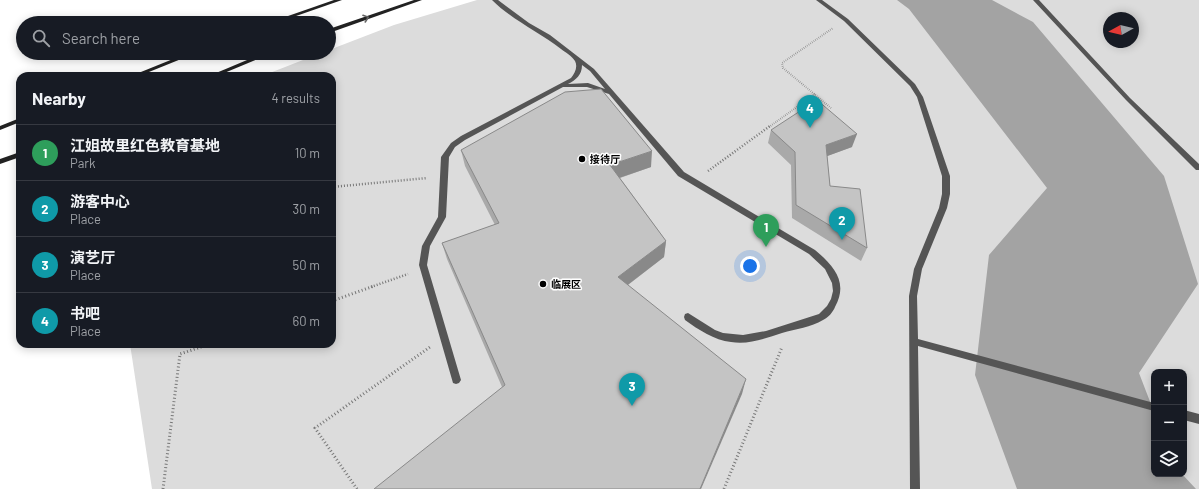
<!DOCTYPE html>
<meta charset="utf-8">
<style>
:root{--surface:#171b24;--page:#20242c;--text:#f1f3f6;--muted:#9ea1a6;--line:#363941;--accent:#858687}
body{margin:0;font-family:Barlow,"Noto Sans SC",sans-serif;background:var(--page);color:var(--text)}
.controls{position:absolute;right:12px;bottom:12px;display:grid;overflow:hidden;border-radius:8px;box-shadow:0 2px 10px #0003}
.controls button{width:36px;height:36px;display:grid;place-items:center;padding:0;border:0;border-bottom:1px solid var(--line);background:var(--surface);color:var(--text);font:20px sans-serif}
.compass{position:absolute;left:1103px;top:12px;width:36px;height:36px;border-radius:50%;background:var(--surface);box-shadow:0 2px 10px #0003;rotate:262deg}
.you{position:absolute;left:750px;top:266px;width:14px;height:14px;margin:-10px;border:3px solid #fff;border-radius:50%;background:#1a73e8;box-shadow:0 0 0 6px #1a73e833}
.badge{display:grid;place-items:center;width:26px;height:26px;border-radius:50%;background:var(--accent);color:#fff;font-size:13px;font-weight:700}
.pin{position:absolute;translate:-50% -33px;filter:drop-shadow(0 1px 2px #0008)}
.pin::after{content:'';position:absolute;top:21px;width:14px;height:12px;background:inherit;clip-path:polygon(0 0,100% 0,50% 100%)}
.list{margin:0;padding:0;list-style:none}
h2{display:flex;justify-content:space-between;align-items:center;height:52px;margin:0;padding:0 16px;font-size:17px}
h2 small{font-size:13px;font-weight:400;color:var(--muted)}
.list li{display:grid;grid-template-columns:26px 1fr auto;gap:12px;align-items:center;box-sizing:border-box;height:56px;padding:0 16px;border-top:1px solid var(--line)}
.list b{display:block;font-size:15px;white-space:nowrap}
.list p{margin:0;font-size:13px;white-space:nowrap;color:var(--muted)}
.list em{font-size:13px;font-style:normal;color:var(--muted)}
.icon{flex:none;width:22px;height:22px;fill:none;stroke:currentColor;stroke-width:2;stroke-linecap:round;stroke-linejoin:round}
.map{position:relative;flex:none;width:1199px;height:489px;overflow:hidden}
.search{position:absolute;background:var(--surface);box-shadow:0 2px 10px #0003;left:16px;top:16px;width:320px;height:44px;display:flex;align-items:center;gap:10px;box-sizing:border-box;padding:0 14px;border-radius:22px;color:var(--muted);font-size:15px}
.panel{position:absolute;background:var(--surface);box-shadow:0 2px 10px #0003;left:16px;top:72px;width:320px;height:276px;border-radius:12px}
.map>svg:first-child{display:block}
.green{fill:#dcdcdc;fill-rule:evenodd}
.water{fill:#a3a3a3}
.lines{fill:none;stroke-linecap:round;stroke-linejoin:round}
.path-far2{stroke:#777;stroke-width:2;stroke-dasharray:0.5 1.5;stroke-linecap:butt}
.path-far1{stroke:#777;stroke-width:2.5;stroke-dasharray:1 2;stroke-linecap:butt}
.path{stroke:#777;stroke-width:3;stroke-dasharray:1 2.5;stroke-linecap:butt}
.lane{fill:#555;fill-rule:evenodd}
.secondary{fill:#222;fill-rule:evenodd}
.wall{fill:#a9a9a9}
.shaded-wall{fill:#898989}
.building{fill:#c4c4c4;stroke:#898989}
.oneway{stroke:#646464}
.poi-dot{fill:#000;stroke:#fff;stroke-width:1.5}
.labels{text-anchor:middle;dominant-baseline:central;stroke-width:3;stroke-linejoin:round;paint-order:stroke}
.poi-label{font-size:10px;font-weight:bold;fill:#000;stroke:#fff;text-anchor:start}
</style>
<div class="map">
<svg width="1199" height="489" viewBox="0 0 1199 489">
<rect width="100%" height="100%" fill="#fff"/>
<!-- green -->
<path class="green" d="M477,0H1199V489H152L130,344H332V76H262L321,53H329V50L394,25ZM1109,18H1133V42H1109ZM1154,372H1184V474H1154Z"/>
<!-- water -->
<path class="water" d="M897,0H992L1033,22L1164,176L1198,284L1139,373L1154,412V474H1182L1196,489H1017L975,375L989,255L1047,188L909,9Z"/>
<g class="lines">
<!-- path-far2 -->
<g class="path-far2">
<path d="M831,108L783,68L782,63L833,28"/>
<path d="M769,127L815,94"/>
</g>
<!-- path-far1 -->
<g class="path-far1">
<path d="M708,171L770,126"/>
<path d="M332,187L427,178"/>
<path d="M371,287L408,274"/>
</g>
<!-- path -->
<g class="path">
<path d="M332,301L374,286"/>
<path d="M163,489L180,354L210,344"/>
<path d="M357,489L315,428L430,347"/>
<path d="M724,489L782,347"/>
</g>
<!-- lane -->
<g class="lane">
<path d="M492,0H498L529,23L550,35L594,69L684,172L815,250C833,265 849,282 835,307C833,312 828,318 823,320C811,327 796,329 782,333C766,338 749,345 731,342C714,340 699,330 685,320L684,317L685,314L688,313L715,330L723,333L743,335L766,331L819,314L827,306L831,299L833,291L832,283L825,269L809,254L678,176L609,94L587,87H563L465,140L455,147L449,157L446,217L430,246L427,265L461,380L459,383L456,384L453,383L419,265L422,246L438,217L441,157L451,143L461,136L571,78C575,73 578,67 575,61C572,56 565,52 561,49C539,32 512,20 492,0ZM582,65L590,71L605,89L588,83L568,84C576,80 582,75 582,65Z"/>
<path d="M816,0H822L848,19L915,84L923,97L950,176V194L947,208L922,269L917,296L918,339L1154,403V411L918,346L920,489H910L909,296L914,269L939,208L942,194V176L917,97L910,86L844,21Z"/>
<path d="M1033,0H1039L1130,98L1199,164V170H1196L1126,100Z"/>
<path d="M1184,410L1199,414V424L1184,420Z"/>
</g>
<!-- secondary -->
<g class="secondary">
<path d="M334,0H342L276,23H268Z"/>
<path d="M414,0H422L329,33V29Z"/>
<path d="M188,53H196L139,76H131Z"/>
<path d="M264,53H272L217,76H209Z"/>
<path d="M20,118V122L0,130V126Z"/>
<path d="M20,152V157L0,164V159Z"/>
</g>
</g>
<!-- wall -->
<g class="wall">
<path d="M771,130L852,147L827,156L830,186L867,248L861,261L792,218L791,165L768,143Z"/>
<path d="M461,150L651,167L620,178L666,241L664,257L628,285L742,394L502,387L447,259L442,243L495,225L465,166Z"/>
</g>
<!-- shaded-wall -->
<g class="shaded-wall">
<path d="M857,134L852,147L822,158L826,145Z"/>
<path d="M652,151L651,167L610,181V165Z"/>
<path d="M666,241L664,257L617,293L618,277Z"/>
<path d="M746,379L742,394L701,489H700Z"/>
</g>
<!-- building -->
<g class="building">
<path d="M601,89L652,151L610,165L666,241L618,277L746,379L700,489H374L505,385L442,243L499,223L461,150L565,92Z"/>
<path d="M817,100L857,134L826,145L830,186L860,189L867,248L796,205L795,152L771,130Z"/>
</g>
<!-- one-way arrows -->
<defs><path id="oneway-chevron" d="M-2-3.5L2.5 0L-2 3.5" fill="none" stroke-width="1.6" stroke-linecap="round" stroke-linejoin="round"/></defs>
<use class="oneway" href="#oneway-chevron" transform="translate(366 18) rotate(-19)"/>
<!-- markers -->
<g class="poi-dot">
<circle cx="582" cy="159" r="4"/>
<circle cx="543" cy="284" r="4"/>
</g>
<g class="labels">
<!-- poi labels -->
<g class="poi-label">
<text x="590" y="159">接待厅</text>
<text x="551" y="284">临展区</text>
</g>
</g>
</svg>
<div class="controls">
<button>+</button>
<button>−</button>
<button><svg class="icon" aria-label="layers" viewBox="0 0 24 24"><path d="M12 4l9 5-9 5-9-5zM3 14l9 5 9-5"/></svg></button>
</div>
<svg class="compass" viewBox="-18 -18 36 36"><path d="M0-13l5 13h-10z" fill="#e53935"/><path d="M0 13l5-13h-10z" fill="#9ea1a6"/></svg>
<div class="you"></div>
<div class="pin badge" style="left:766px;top:247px;background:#2e9e5b">1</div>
<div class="pin badge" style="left:842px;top:240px;background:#0f9aa8">2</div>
<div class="pin badge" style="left:632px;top:406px;background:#0f9aa8">3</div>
<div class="pin badge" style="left:810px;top:128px;background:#0f9aa8">4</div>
<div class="search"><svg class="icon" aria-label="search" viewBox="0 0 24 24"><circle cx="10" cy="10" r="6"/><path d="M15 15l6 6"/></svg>Search here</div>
<section class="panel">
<h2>Nearby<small>4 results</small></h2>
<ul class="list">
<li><span class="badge" style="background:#2e9e5b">1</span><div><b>江姐故里红色教育基地</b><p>Park</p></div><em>10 m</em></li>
<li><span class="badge" style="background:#0f9aa8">2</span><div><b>游客中心</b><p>Place</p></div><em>30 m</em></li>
<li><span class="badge" style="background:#0f9aa8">3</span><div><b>演艺厅</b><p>Place</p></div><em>50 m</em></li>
<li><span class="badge" style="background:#0f9aa8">4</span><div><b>书吧</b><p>Place</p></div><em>60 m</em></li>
</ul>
</section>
</div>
